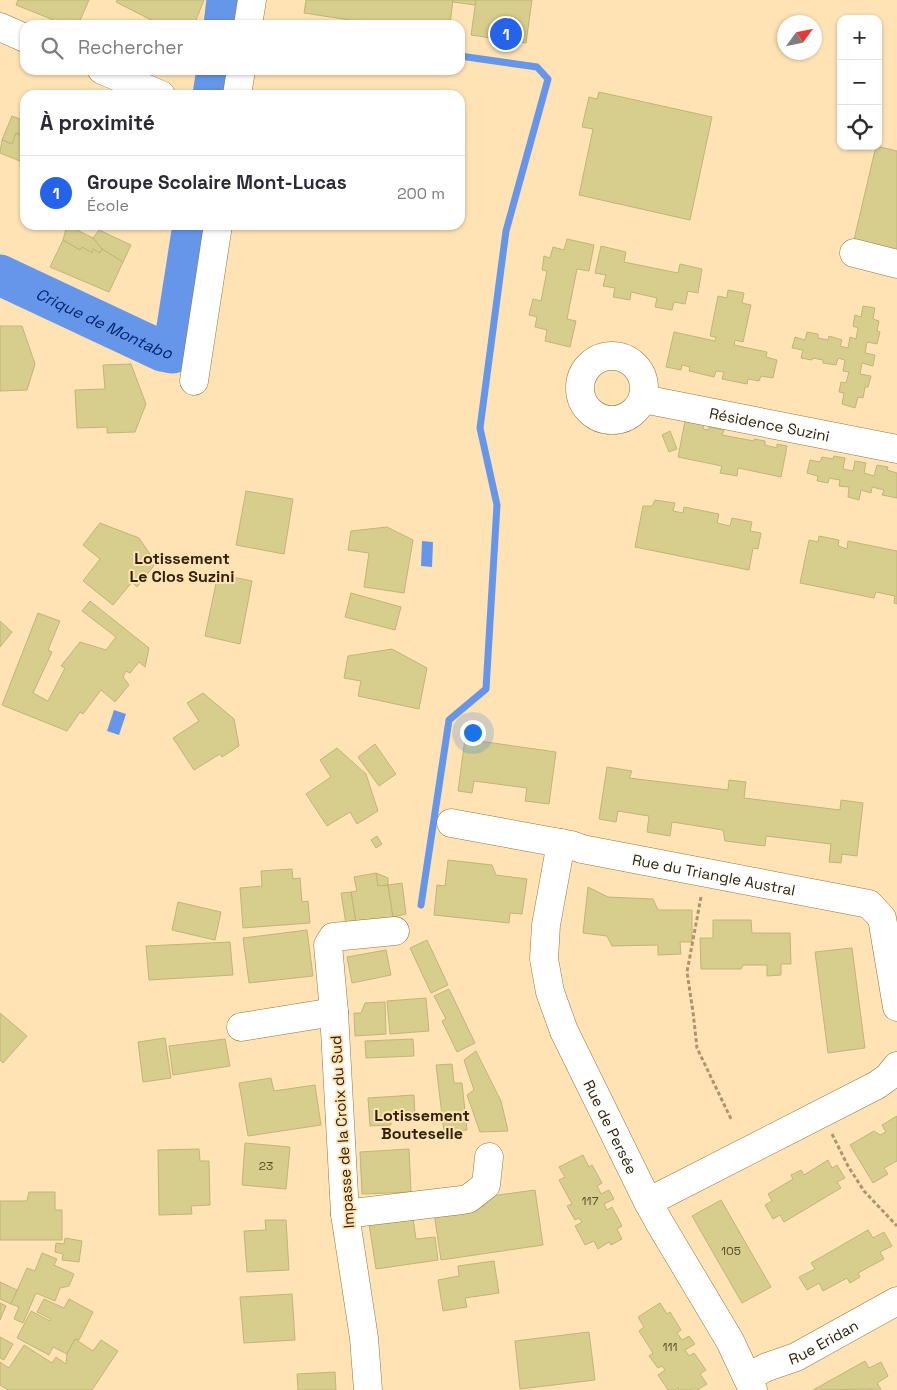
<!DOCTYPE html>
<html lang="fr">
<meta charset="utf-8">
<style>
:root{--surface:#fff;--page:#f2f2f3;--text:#2b2b33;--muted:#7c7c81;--line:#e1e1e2;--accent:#2563eb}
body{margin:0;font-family:"Space Grotesk",sans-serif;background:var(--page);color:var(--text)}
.controls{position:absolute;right:15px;top:15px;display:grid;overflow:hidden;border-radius:10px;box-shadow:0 1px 4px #0004}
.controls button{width:45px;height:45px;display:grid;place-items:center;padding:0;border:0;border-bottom:1px solid var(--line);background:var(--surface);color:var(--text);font:25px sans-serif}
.compass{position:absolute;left:777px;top:15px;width:45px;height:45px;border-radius:50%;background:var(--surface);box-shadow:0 1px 4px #0004;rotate:57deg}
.you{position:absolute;left:472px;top:732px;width:18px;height:18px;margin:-12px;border:4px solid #fff;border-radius:50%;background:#1a73e8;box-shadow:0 0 0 8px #1a73e833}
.badge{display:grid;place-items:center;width:32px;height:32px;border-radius:50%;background:var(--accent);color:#fff;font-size:16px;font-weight:700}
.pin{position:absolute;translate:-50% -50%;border:2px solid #fff;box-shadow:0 1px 5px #0006}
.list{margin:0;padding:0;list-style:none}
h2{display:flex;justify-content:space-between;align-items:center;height:65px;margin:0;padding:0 20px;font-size:21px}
h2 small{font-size:16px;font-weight:400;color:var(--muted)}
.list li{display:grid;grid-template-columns:32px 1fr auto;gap:15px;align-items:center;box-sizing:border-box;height:75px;padding:0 20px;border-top:1px solid var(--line)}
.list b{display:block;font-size:19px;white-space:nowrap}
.list p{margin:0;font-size:16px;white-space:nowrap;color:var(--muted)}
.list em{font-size:16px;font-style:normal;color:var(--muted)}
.icon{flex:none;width:28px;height:28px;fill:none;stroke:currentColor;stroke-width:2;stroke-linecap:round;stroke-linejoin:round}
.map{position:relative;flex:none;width:897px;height:1390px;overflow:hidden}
.search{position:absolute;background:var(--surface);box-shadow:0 1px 4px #0004;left:20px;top:20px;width:445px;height:55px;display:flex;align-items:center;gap:12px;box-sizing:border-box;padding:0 18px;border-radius:15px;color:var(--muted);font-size:19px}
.panel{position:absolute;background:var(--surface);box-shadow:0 1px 4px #0004;left:20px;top:90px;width:445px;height:140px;border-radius:15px}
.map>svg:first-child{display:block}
.water{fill:#6696e9}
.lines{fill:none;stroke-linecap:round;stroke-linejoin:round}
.stream{stroke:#6696e9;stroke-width:7}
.river{stroke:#6696e9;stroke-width:41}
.building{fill:#d7cd8c;stroke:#bfb675}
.minor-casing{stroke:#94743b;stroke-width:29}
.path{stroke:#ac9670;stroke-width:3;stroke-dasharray:4 2.5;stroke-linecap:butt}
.minor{stroke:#fff;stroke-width:28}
.labels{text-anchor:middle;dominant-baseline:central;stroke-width:4;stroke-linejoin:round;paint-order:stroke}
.number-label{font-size:12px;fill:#594d2a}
.street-label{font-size:15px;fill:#2f2209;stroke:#ffe3b5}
.water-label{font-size:16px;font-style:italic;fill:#00246c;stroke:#ffe3b5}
.neighbourhood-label{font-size:16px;font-weight:bold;fill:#2f2209;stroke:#ffe3b5}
</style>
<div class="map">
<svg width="897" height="1390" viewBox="0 0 897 1390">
<rect width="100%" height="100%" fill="#ffe3b5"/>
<!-- water -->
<g class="water">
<path d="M422,541L433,542L432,567L421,566Z"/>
<path d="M114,710L126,714L119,735L107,731Z"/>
</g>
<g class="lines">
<!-- stream -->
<path class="stream" d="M421,905L449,720L486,689L497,505L480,428L506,231L548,79L537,67L460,56"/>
<!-- river -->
<g class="river">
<path d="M224,25L227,0"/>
<path d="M213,95L217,70"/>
<path id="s1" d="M0,275L162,351L173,353L193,225"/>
</g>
</g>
<!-- building -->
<g class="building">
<path d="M18,0H89L78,25H66L16,5Z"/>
<path d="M117,0H204L194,25H161L116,2Z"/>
<path d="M306,0H453L450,25H383L304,13Z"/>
<path d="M453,0H476L475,5L453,2Z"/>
<path d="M476,0H532L526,43L471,35Z"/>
<path d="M599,92L712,117L690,220L579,195L593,129L582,127L589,97L597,99Z"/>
<path d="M12,116L25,121V137L16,133L12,144L2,140Z"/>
<path d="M16,133L25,137V163L0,153L2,140L12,144Z"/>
<path d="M876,146L897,151V255L853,244Z"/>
<path d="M67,225L93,238L102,249L100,253L93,249L92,253L82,247L80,250L63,240Z"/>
<path d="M99,230L131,245L123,262L102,249L93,238Z"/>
<path d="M567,239L594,245L589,271L577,269L567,319L576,321L570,347L545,341L547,330L535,327L537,317L529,315L533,299L541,301L547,271L542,270L544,256L550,258L553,247L564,250Z"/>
<path d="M63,240L80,250L82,247L92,253L93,249L100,253L102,249L123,262L109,292L50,267Z"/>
<path d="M601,246L626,252L624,262L678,273L680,264L702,269L698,293L688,291L685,304L674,302L672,310L655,307L657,298L631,292L630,300L613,297L615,288L603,286L606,275L595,273Z"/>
<path d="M728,290L744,293L742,303L751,305L743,342L735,340L734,345L767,352L766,357L777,360L773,378L761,376L759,381L748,379L747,384L722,379L724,372L716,371L714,377L689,371L690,367L682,365L681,370L666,367L674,332L715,341L716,337L710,336L718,296L727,298Z"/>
<path d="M863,306L875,308L873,319L879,321L877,331L880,332L877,344L867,342L865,353L875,355L873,366L862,363L860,374L871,376L868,387H865L863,398L858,397L855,408L842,404L844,393L839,392L841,382L846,383L849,372L843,371L845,360L838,358L836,365L823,363V360L813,358L812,360L801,358L803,350L792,348L795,337L805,340L807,332L818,334V338L828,340L829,336L842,340L840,346L848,348L850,337L856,339L858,328L853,326L855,315L861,317Z"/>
<path d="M0,326H22L35,364L27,390L0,391Z"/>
<path d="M131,364L146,404L135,432L107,433V427L77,428L75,390L105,389L103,365Z"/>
<path d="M685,421L704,425L703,429L709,430V427L724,430L722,435L754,441V439L765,441V445L777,448V444L787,446L781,477L738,468L737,476L720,473L722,466L678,457Z"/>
<path d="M670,431L677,449L669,452L662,435Z"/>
<path d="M834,456L845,458L843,469L853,471L855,461L866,463L864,473L874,476L877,465L888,467L887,470L897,473V498L882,495L884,490L872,487L871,493L861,490L859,500L848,497L849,487L839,486L840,480L829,478L828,483L817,481L818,476L807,473L810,460L820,462L822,457L833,459Z"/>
<path d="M246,491L293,499L284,554L236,545Z"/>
<path d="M655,500L675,503L673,511L683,513L684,507L719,514L717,523L730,526L732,518L752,522L750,531L761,533L758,549L753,548L749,570L635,547L643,506H652Z"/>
<path d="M100,523L139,538L156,563L137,587L132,582L113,605L83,581L100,559L83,545Z"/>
<path d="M387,527L413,540L404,593L364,587L369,553L348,550L351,531Z"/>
<path d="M819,536L839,540L838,546L847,549L848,541L897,551V604L894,603L895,596L876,592L874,598L800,583L809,540L818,542Z"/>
<path d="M218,574L252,581L240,644L205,636Z"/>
<path d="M351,593L401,607L395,630L345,617Z"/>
<path d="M90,601L149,648L145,667L139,662L130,673L126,671L123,677L129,685L115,702L101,690L83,714L80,712L67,731L2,705L38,613L60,621L48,650L52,652L33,693L48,701L65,668L61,666L80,642L106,650L116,637L82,611Z"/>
<path d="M0,621L12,632L0,647Z"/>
<path d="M392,649L427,668L419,709L358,696L361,681L344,678L348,656Z"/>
<path d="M203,693L234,719L239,746L222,757L220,754L194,770L173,738L199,721L187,703Z"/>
<path d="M465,739L556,752L549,804L525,801L527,788L474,781L472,793L458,791Z"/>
<path d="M375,744L396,774L379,786L358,757Z"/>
<path d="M337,748L366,774L378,811L357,824L350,812L327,826L306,794L331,777L320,760Z"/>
<path d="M607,767L632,771L629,778L728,790L729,780L746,782L744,798L840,810L841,800L863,803L857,856L842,854L841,863L829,862L831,844L766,836L765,846L725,841L723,830L672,822L670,836L647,832L649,816L618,811L616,822L599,819Z"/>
<path d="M377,836L382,844L376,848L371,840Z"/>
<path d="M448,860L492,865L496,875L527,879L522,914L510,913L509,923L434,915L437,885L445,886Z"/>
<path d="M292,869L293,879L300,878L302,902L308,901L310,923L243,928L240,888L262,886L261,871Z"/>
<path d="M376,873L388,878V885L378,886Z"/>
<path d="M376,873L378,886L388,885L393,917L356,923L351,892L357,891L354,877Z"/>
<path d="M402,883L406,914L393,917L388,885Z"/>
<path d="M588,887L608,897L653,899L658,910H692V942H680L681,954L658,955V945L612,946L607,936L583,933Z"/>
<path d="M351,892L356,923L346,924L341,893Z"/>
<path d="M178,902L221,912L215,940L172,930Z"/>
<path d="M713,920H751L752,933H790L791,964H781V975L767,976V965H743L741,969H701L700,938H713Z"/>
<path d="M307,930L313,976L249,983L243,938Z"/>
<path d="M427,940L448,985L431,993L410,948Z"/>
<path d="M230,942L233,975L149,980L146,946Z"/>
<path d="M852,948L865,1048L828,1053L815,952Z"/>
<path d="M386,950L391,975L352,983L347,957Z"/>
<path d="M449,989L475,1043L457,1052L442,1021L446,1019L434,996Z"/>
<path d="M426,998L429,1031L390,1034L387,1001Z"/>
<path d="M385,1002L386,1034L355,1036L354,1013H361L365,1003Z"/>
<path d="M0,1013L27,1036L3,1063L0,1060Z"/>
<path d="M165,1038L171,1078L143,1082L138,1042Z"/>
<path d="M225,1039L230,1066L173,1075L169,1046Z"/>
<path d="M413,1039L414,1056L366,1058L365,1041Z"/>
<path d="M476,1051L501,1101L508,1131L480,1132L467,1095L474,1090L464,1060Z"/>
<path d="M452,1064L454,1083H462L467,1130L444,1132L436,1065Z"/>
<path d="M271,1078L274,1091L315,1085L321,1125L248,1136L239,1083Z"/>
<path d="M414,1095L415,1115L390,1116L391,1125L370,1126L368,1098Z"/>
<path d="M897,1116V1161L884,1168L888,1174L873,1183L850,1145L874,1131L880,1135L886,1132L882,1125Z"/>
<path d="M245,1143L290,1147L286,1189L242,1185Z"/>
<path d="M199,1149L200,1161H209L210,1205L191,1206L192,1214L159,1215L158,1150Z"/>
<path d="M409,1149L411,1192L362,1194L360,1152Z"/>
<path d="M583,1155L589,1167L592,1165L602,1183L597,1186L601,1194L609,1190L614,1199L604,1204L607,1210L612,1207L622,1226L617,1229L622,1239L611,1245L609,1242L598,1249L594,1241L585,1245L575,1226L582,1222L579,1218L575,1220L567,1206L572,1204L559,1180L565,1177L559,1167Z"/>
<path d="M828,1160L832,1168L837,1165L845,1178L837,1182L841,1188L784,1222L780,1215L773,1219L765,1205L772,1201L768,1194L793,1179L791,1175L801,1170L804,1175Z"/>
<path d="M535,1190L543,1245L441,1260L434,1213L485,1206L484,1197Z"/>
<path d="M29,1192H55V1210H62V1240H0V1201H27Z"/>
<path d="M721,1200L771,1287L742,1303L692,1216Z"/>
<path d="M413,1218L416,1239L435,1237L438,1260L376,1269L369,1224Z"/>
<path d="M265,1220H286L289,1270L247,1272L244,1231L266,1230Z"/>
<path d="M868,1230L873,1238L884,1232L892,1246L880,1252L884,1259L858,1273L860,1277L850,1283L847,1278L823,1291L819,1283L807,1290L799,1277L815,1269L811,1263Z"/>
<path d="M65,1238L82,1241L79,1262L62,1260L63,1254L55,1252L56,1243L64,1244Z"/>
<path d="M42,1253L57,1259L54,1265L74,1274L69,1286L60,1288L55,1301L36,1293L23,1323L14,1319L19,1307L11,1304L27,1268L35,1271Z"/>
<path d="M494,1261L499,1293L465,1298L467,1307L443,1311L438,1280L459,1276L458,1266Z"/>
<path d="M0,1282L17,1290L11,1304L0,1299Z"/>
<path d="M292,1294L295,1340L244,1343L240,1297Z"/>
<path d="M44,1299L64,1308L69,1299L93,1312L79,1340L75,1339L67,1354L53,1347L49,1355L17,1338L31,1311L50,1321L51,1319L37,1312Z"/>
<path d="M0,1303L6,1306L0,1320Z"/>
<path d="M660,1303L667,1314L670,1312L681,1330L677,1333L682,1340L689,1336L695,1344L685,1350L689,1356L694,1353L706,1370L700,1374L707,1384L697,1390L694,1388L691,1390H679L678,1388L675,1390H668L658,1375L665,1370L662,1366L658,1368L649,1356L653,1353L639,1331L644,1327L638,1317Z"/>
<path d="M589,1332L595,1380L520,1389L515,1341Z"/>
<path d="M0,1337L13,1344L4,1360L0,1358Z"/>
<path d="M75,1339L93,1351L101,1340L118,1351L92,1390H8L0,1385V1362L9,1368L24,1345L52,1363L56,1357L66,1364L67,1354Z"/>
<path d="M865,1361L869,1368L881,1362L888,1376L877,1383L881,1389L813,1390Z"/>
<path d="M335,1372L336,1390H298L297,1374Z"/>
</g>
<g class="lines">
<defs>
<g id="minor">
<path d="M248,25L252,0"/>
<path d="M0,27L25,38"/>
<path d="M102,70L161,95"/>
<path d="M237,95L241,70"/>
<path d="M854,253L897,264"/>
<circle cx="612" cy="388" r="32"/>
<path d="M194,381L218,225"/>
<path id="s2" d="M643,399L897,449"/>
<path id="s3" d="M451,823L571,845L582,849L869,904L882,918L897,1007"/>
<path id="s4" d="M561,843L546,925L544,959L550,992L564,1031L648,1202L659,1222L730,1341L753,1390"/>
<path d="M241,1027L334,1012"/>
<path d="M648,1202L877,1085L888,1077L897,1066"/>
<path d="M345,1214L462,1200L468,1199L486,1185L489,1157"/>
<path id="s5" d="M747,1377L767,1367L796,1357L897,1301"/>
<path d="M368,1390L364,1338L345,1214L334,1012L328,945L333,937L395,931"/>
</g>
</defs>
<!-- minor casing -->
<use href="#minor" class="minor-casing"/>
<!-- path -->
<g class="path">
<path d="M701,897L687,972L693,1012L697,1048L732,1121"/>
<path d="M832,1134L848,1166L864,1191L897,1226"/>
</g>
<!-- minor -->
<use href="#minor" class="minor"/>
</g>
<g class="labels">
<!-- number labels -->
<g class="number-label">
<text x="266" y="1166">23</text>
<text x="590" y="1201">117</text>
<text x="731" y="1251">105</text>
<text x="670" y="1347">111</text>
</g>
<!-- street labels -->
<g class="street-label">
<text stroke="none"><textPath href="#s2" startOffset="129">Résidence Suzini</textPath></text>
<text stroke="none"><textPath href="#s3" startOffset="268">Rue du Triangle Austral</textPath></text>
<text stroke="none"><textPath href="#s4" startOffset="299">Rue de Persée</textPath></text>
<text transform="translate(342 1132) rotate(-94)">Impasse de la Croix du Sud</text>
<text stroke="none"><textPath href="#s5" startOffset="84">Rue Eridan</textPath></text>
</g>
<!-- water labels -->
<g class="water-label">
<text stroke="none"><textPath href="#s1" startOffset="115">Crique de Montabo</textPath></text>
</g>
<!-- neighbourhood labels -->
<g class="neighbourhood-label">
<text x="182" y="558">Lotissement<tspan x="182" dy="18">Le Clos Suzini</tspan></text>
<text x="422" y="1115">Lotissement<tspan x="422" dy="18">Bouteselle</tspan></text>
</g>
</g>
</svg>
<div class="controls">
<button>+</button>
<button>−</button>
<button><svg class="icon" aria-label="locate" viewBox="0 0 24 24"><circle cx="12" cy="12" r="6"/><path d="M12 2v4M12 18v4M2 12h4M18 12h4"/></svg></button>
</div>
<svg class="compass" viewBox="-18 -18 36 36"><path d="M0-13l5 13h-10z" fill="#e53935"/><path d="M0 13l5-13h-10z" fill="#7c7c81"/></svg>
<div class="you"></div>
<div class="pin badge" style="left:506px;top:34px">1</div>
<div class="search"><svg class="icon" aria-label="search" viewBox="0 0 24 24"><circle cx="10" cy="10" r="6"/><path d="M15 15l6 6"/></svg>Rechercher</div>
<section class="panel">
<h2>À proximité<small></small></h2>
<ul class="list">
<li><span class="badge">1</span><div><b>Groupe Scolaire Mont-Lucas</b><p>École</p></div><em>200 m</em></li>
</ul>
</section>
</div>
